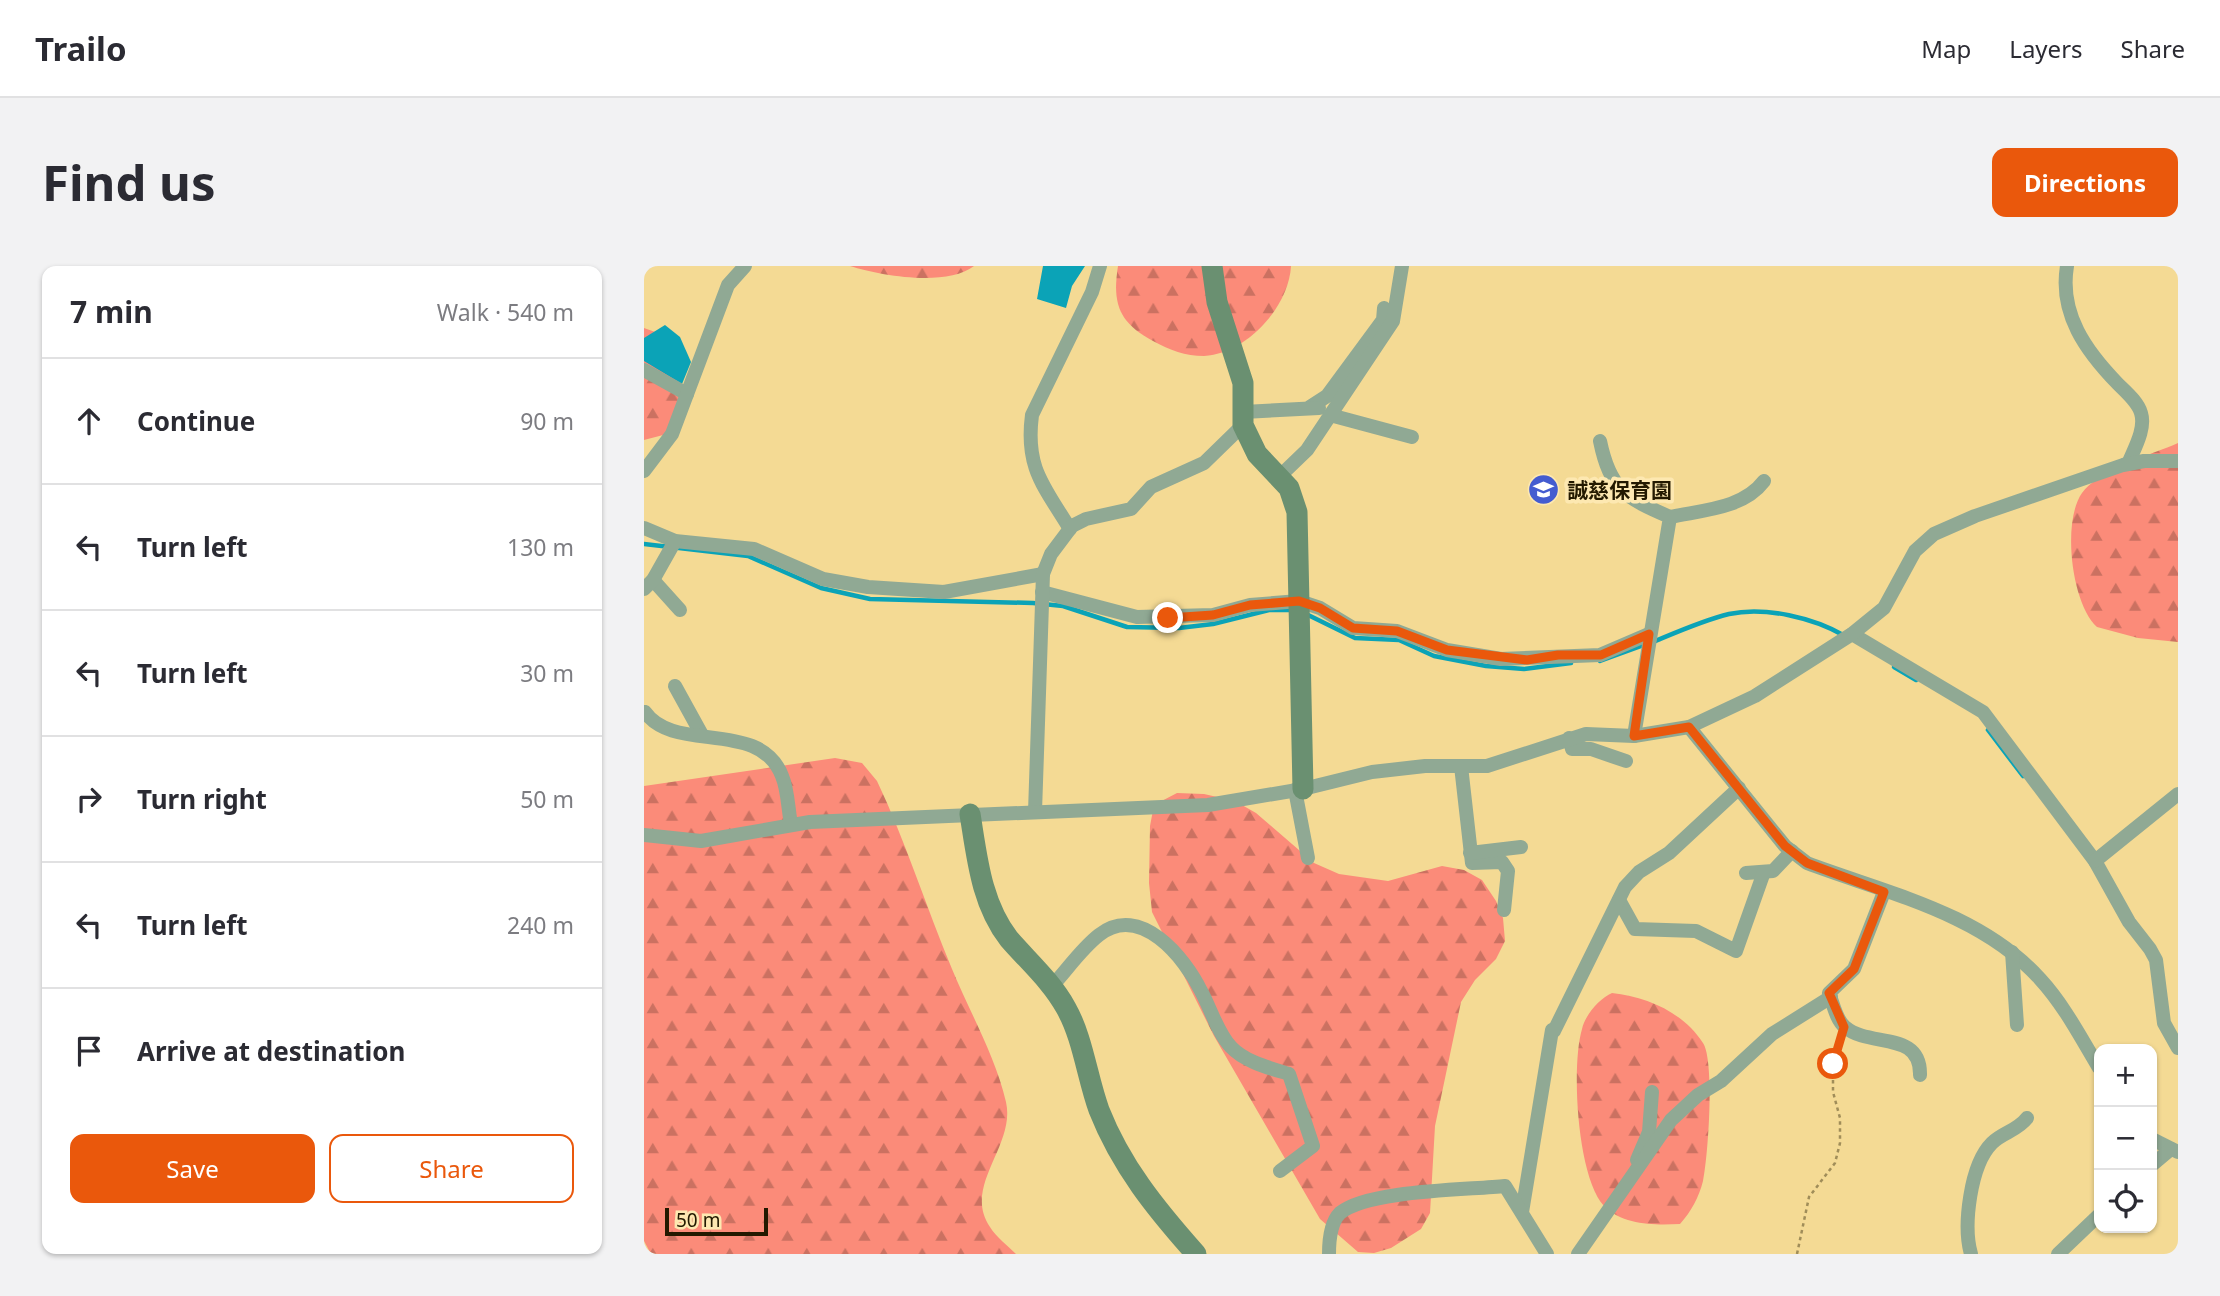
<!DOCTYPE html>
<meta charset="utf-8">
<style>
:root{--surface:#fff;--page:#f2f2f3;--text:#2b2b33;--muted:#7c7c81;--line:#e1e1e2;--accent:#ea580c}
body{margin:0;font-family:"Noto Sans","Noto Sans JP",sans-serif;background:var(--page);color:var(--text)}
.controls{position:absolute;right:21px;bottom:21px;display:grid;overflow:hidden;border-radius:14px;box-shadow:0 2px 5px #0004}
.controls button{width:63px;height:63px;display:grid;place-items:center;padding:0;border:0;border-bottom:2px solid var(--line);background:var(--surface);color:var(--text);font:35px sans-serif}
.scale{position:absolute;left:21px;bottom:18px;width:103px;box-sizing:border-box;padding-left:7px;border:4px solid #231900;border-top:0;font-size:19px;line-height:24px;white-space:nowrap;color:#231900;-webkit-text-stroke:5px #fde8b1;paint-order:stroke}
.stop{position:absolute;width:21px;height:21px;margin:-16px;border:5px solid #ea580c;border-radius:50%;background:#fff}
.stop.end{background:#ea580c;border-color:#fff;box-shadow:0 2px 7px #0008}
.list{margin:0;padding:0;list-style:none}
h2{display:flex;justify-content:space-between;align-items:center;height:91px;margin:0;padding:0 28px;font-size:30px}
h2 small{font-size:23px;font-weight:400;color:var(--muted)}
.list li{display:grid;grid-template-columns:46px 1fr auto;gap:21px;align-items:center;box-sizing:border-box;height:126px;padding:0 28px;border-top:2px solid var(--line)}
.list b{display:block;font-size:26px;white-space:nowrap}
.list em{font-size:23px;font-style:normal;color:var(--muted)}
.actions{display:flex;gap:14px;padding:21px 28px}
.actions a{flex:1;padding:16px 0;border:2px solid var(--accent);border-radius:14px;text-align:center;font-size:24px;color:var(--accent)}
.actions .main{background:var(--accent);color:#fff}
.icon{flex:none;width:38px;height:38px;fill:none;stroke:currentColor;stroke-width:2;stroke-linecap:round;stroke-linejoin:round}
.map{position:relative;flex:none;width:1534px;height:988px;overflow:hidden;border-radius:14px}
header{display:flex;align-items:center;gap:42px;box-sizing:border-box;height:98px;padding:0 35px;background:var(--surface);border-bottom:2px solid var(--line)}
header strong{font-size:33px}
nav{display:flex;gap:38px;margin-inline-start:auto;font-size:24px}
.intro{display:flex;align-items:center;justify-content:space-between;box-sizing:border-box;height:168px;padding:0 42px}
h1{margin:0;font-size:49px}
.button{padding:18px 32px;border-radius:14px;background:var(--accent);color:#fff;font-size:24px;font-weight:700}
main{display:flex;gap:42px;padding:0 42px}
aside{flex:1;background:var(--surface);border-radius:14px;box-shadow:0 2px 5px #0004}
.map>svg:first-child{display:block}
.forest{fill:url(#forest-firs)}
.water{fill:#0ba3b7}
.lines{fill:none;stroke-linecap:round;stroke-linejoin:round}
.stream{stroke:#0ba3b7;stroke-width:4.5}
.path{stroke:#a08d59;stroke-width:2.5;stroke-dasharray:3.5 3.5;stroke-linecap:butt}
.street{stroke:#90a994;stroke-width:14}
.secondary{stroke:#6a9071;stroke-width:21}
.route{stroke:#ea580c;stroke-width:9}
.labels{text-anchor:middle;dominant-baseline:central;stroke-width:7;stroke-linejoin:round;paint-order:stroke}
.poi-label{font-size:21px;font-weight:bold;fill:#231900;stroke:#fde8b1;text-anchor:start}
</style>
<header>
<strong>Trailo</strong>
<nav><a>Map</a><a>Layers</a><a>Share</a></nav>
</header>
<div class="intro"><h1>Find us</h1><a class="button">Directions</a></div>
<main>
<aside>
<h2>7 min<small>Walk · 540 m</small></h2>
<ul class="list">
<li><svg class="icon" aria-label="ahead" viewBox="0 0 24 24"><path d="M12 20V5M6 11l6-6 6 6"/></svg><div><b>Continue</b></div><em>90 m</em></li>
<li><svg class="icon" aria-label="left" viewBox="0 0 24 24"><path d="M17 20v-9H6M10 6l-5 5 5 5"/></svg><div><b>Turn left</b></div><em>130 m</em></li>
<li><svg class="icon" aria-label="left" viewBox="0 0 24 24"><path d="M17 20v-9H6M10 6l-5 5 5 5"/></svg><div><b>Turn left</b></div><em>30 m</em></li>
<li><svg class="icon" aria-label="right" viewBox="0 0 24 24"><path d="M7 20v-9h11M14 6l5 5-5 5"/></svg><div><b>Turn right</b></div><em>50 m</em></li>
<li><svg class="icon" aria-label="left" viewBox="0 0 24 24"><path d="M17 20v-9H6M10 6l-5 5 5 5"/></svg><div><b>Turn left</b></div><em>240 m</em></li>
<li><svg class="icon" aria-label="arrive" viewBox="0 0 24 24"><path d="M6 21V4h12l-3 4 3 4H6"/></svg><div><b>Arrive at destination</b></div></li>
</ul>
<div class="actions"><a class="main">Save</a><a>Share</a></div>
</aside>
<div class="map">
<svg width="1534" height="988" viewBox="0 0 1534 988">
<defs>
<pattern id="forest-firs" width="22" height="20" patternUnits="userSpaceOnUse" patternTransform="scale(1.75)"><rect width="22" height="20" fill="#fb8b79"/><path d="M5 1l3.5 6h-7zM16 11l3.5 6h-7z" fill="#cb7161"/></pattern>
</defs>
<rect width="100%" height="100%" fill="#f4da94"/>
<!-- forest -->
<g class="forest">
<path d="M206,0H330C303,21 237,10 206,0Z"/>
<path d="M474,0H647C645,41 602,88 560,90C541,90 526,84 509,75C475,57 468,38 474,0Z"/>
<path d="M0,62L28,72C44,117 38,123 23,168L0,174Z"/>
<path d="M1534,177V376L1494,372L1453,361C1427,337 1418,255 1438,227C1453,205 1509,188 1534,177Z"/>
<path d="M191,492L218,497L233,515C262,576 282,641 308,703C326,747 351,789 362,836C372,880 318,920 346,961C352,971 364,980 372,988H7L0,975V520Z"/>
<path d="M533,527L560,528L591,535L612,547L670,597L695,608L744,615L798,600L820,604L838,614L852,635L859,652L861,675L852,693L831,714L817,736L791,860L786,947L777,963L747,982L730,987L714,986L676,953L570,770L508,646L505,617L506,560L510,539Z"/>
<path d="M968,727C1003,731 1039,746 1059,777C1071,795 1064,891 1059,915C1055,931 1047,946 1036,958C1012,959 980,960 960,940C933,911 927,800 938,763C941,749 956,732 968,727Z"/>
</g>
<!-- water -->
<g class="water">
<path d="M399,0H441L428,20L422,42L393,33Z"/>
<path d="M21,59L36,71L47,96L38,118L0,95V72Z"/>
</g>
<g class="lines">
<!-- stream -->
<g class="stream">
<path d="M0,278L104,290L177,322L226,333L389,337L419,340L483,361L535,362L569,358L625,344H648"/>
<path d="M660,347L711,372L755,374L790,390L842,400L880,403L927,397"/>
<path d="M1009,376C1033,366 1060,354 1085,348C1121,340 1170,352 1201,370"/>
<path d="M956,395L1000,379"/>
<path d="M1250,401L1272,414"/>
<path d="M1344,464L1379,510"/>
</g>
<!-- path -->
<path class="path" d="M1153,988L1165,931L1191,897L1196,877V852L1189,826V798L1196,773"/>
<!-- street -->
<g class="street">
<path d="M1423,0C1415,48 1442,85 1474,118C1482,126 1494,136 1497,147C1502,163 1490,183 1484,198"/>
<path d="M0,104L43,128"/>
<path d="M666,141L683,130L739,54L740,42"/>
<path d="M599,146L675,142"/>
<path d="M686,149L768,171"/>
<path d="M956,175C966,224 982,232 1026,251L990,470"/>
<path d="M0,205L28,168L84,19L101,0"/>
<path d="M636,210L663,184L749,55L758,0"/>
<path d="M1026,251C1058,244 1099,243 1120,215"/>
<path d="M0,262L31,275L110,283L179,313L224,321L300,326L399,308"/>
<path d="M426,263C400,220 381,202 388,149L448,26L456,0"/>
<path d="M9,314L36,344"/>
<path d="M0,323L9,314L31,275"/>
<path d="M398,326L493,351L569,349L606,339L655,335L676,342L709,362L753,365L803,384L857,393L956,389L1005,368"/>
<path d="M1208,368L1339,446L1451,595L1485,656L1506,683L1512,694L1520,757L1534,782"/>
<path d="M31,420L58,469"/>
<path d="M1,446C30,488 116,452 138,510C144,524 144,543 147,558"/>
<path d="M1045,461L1141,580L1163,597C1242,627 1337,647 1396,713C1420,739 1437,772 1455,802"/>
<path d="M925,472L928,483H947L982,495"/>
<path d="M817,500L828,597L858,596L864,605L860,644"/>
<path d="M651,524L664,592"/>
<path d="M391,546L399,308L407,288L428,260L442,253L487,243L507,221L560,197L599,159"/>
<path d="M0,569L57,575L166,556L564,539L659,523L728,506L781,500H843L942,468L990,470L1045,461L1111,430L1208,368L1240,342L1271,285L1290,268L1331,250L1479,199L1500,195H1534"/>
<path d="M826,587L877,581"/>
<path d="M1451,595L1534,528"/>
<path d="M1102,607L1129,605L1148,585"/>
<path d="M1240,626L1210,703L1185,727C1189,737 1192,754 1201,761C1225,782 1277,764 1276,809"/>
<path d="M975,634L991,663L1052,665L1092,685L1120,606"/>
<path d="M1368,686L1373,759"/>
<path d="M408,720C423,704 437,683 455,669C496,636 541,692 557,725C566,741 574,768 587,781C601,796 626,802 645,808L669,880L636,905"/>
<path d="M1508,873L1534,886"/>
<path d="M993,894L1005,866L1008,826"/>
<path d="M1508,899L1527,883"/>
<path d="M878,946L908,764L910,765L981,621L995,606L1025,587L1095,522"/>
<path d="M685,988C685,975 686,957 696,947C724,924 823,924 861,920L903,988"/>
<path d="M934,988L1027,854L1054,829L1077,815L1128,768L1187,731"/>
<path d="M1327,988C1319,960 1326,899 1348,877C1359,866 1373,865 1383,852"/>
<path d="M1414,988L1455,949"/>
</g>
<!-- secondary -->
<g class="secondary">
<path d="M568,0L573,36L599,117V159L613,188L645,222L653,246L659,523"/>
<path d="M326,548C333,591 337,637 365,673C385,696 407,715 422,742C439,772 443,811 455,844C477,900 512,943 552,988"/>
</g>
</g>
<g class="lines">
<!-- route -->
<path class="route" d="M524,352L569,349L606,339L655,335L676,342L709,362L753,365L803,384L883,394L914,389H957L1005,368L990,470L1045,461L1141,580L1163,597L1240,626L1210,703L1185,727L1200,761L1189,798"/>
</g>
<!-- icons -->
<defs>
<symbol id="school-disc" viewBox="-11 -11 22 22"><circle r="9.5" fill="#445cd0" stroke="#fde8b1"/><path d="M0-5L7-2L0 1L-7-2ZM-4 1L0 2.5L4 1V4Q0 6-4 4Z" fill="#fff"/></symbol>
</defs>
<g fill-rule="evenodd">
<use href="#school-disc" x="882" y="206" width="35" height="35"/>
</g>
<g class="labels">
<!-- poi labels -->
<g class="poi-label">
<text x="923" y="224">誠慈保育園</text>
</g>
</g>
</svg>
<div class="controls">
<button>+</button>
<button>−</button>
<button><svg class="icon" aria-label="locate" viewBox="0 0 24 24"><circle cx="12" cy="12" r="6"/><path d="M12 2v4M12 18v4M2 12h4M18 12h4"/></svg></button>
</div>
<div class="scale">50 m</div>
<div class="stop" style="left:1189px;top:798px"></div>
<div class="stop end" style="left:524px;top:352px"></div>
</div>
</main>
